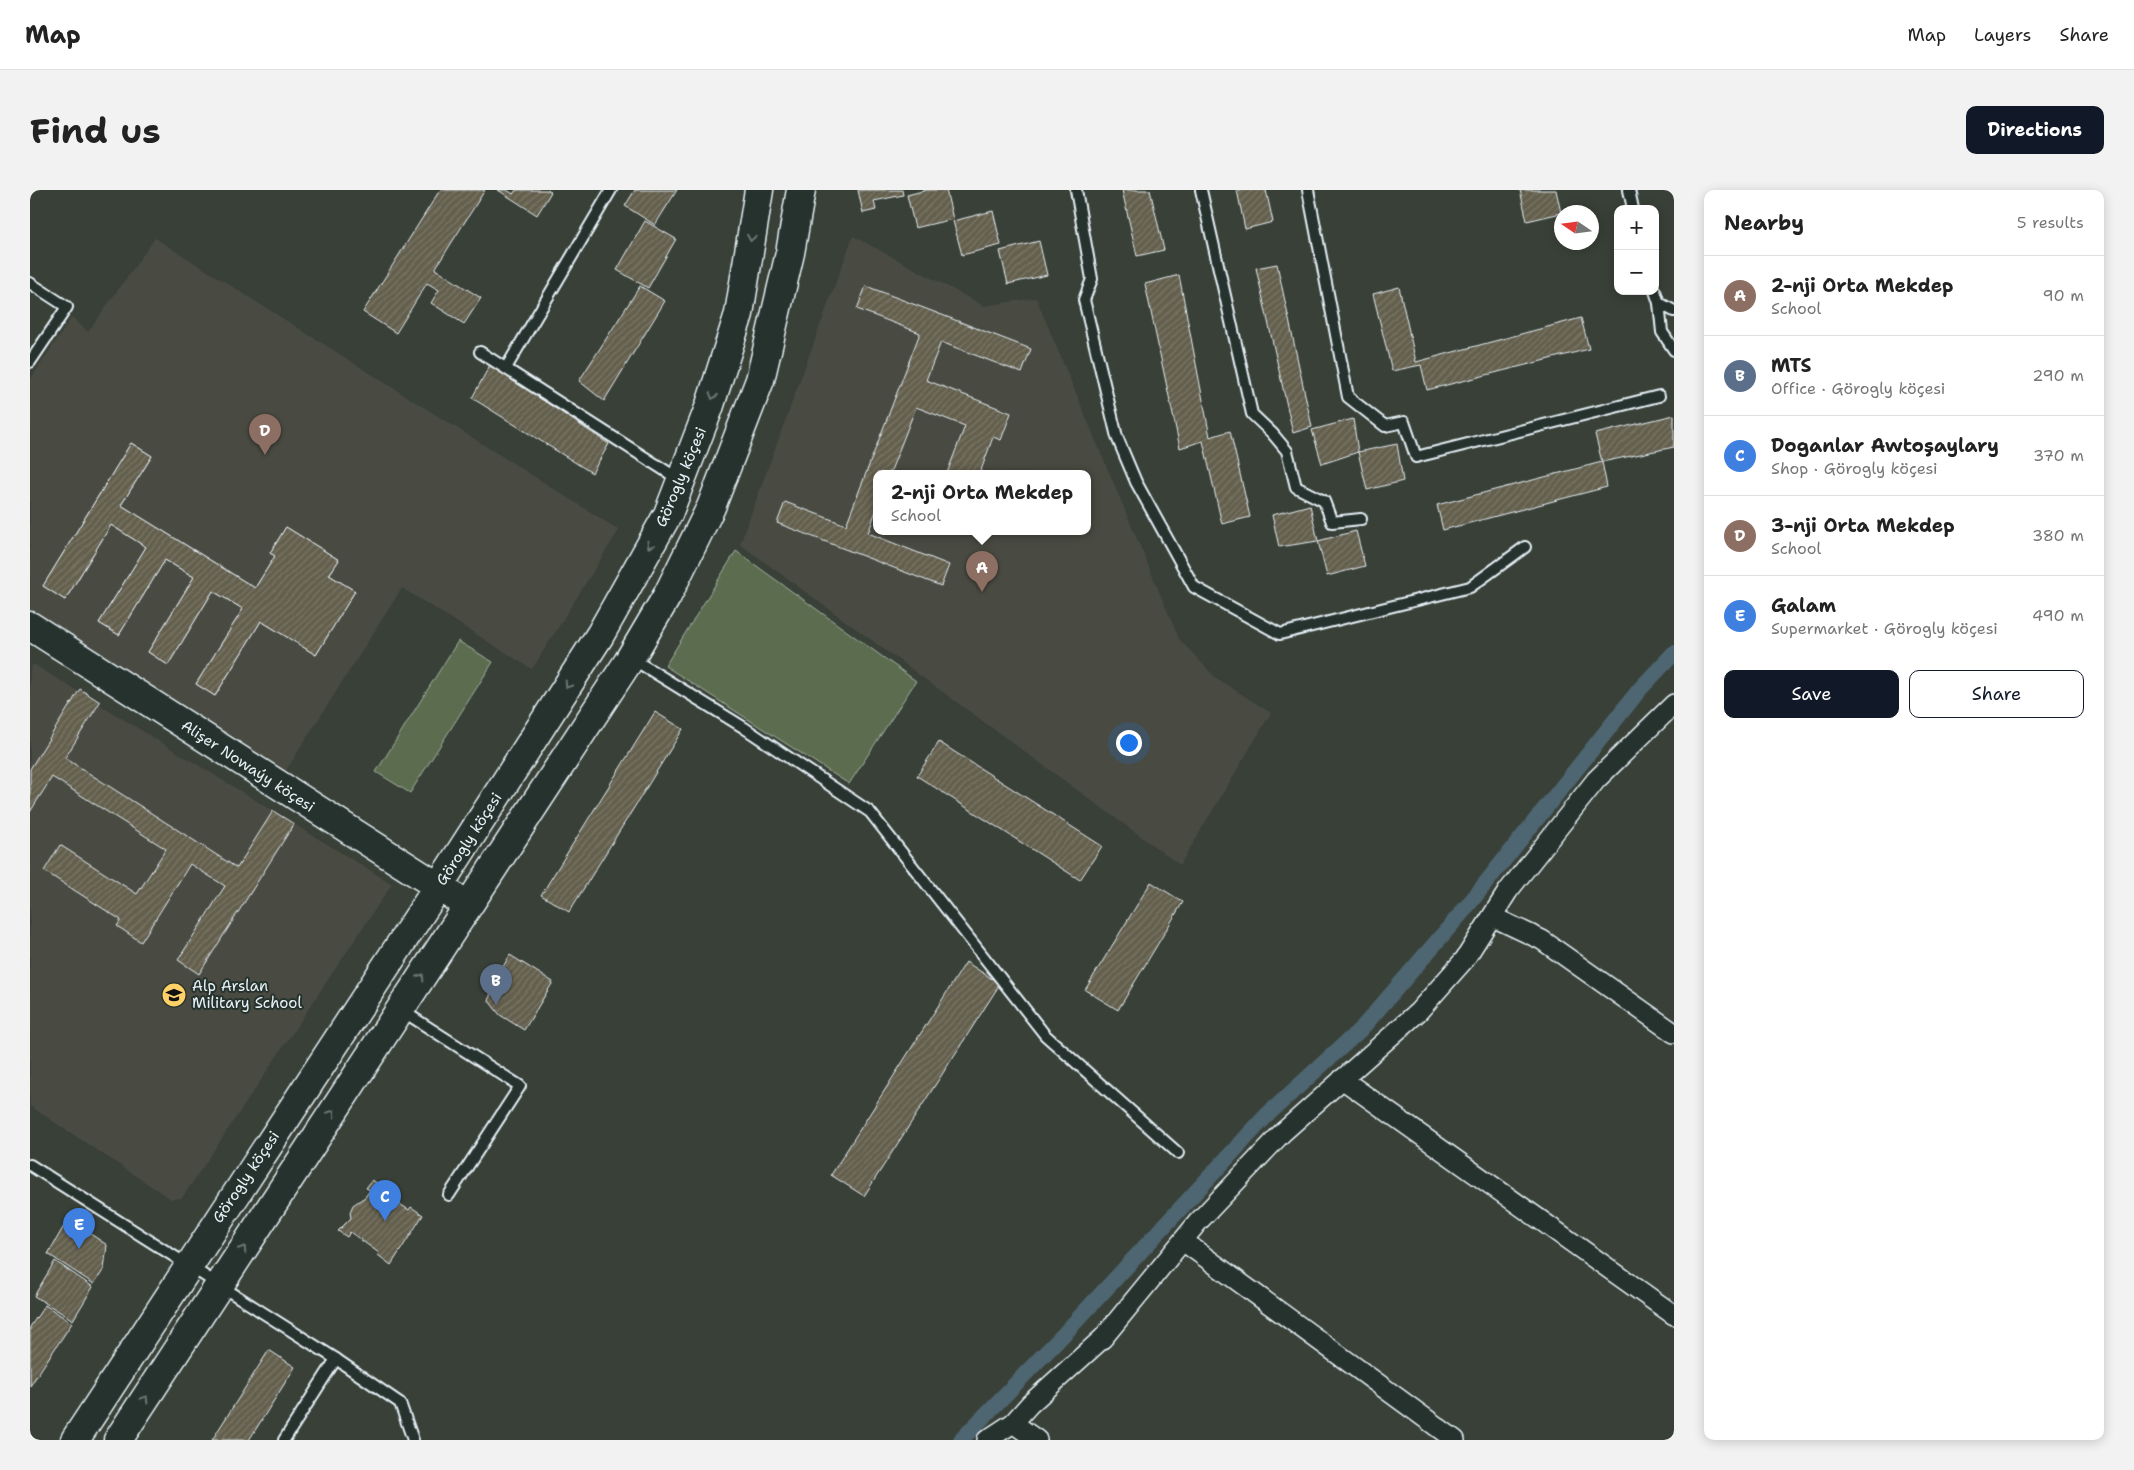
<!DOCTYPE html>
<meta charset="utf-8">
<style>
:root{--surface:#fff;--page:#f2f2f2;--text:#222;--muted:#767676;--line:#e0e0e0;--accent:#111827}
body{margin:0;font-family:"Shantell Sans",sans-serif;background:var(--page);color:var(--text)}
.controls{position:absolute;right:15px;top:15px;display:grid;overflow:hidden;border-radius:10px;box-shadow:0 2px 12px #0003}
.controls button{width:45px;height:45px;display:grid;place-items:center;padding:0;border:0;border-bottom:1px solid var(--line);background:var(--surface);color:var(--text);font:25px sans-serif}
.compass{position:absolute;left:1524px;top:15px;width:45px;height:45px;border-radius:50%;background:var(--surface);box-shadow:0 2px 12px #0003;rotate:283deg}
.you{position:absolute;left:1098px;top:552px;width:18px;height:18px;margin:-12px;border:4px solid #fff;border-radius:50%;background:#1a73e8;box-shadow:0 0 0 8px #1a73e833}
.badge{display:grid;place-items:center;width:32px;height:32px;border-radius:50%;background:var(--accent);color:#fff;font-size:16px;font-weight:700}
.pin{position:absolute;translate:-50% -41px;filter:drop-shadow(0 1px 2px #0008)}
.pin::after{content:'';position:absolute;top:26px;width:18px;height:15px;background:inherit;clip-path:polygon(0 0,100% 0,50% 100%)}
.popup{position:absolute;left:843px;top:280px;width:218px;height:65px;box-sizing:border-box;display:grid;place-content:center;border-radius:10px;background:var(--surface);filter:drop-shadow(0 1px 4px #0005);font-size:16px;white-space:nowrap;color:var(--muted)}
.popup b{font-size:19px;color:var(--text)}
.popup::after{content:'';position:absolute;left:50%;top:100%;margin-left:-10px;border:10px solid transparent;border-top-color:var(--surface)}
.list{margin:0;padding:0;list-style:none}
h2{display:flex;justify-content:space-between;align-items:center;height:65px;margin:0;padding:0 20px;font-size:21px}
h2 small{font-size:16px;font-weight:400;color:var(--muted)}
.list li{display:grid;grid-template-columns:32px 1fr auto;gap:15px;align-items:center;box-sizing:border-box;height:80px;padding:0 20px;border-top:1px solid var(--line)}
.list b{display:block;font-size:19px;white-space:nowrap}
.list p{margin:0;font-size:16px;white-space:nowrap;color:var(--muted)}
.list em{font-size:16px;font-style:normal;color:var(--muted)}
.actions{display:flex;gap:10px;padding:15px 20px}
.actions a{flex:1;padding:11px 0;border:1px solid var(--accent);border-radius:10px;text-align:center;font-size:18px;color:var(--accent)}
.actions .main{background:var(--accent);color:#fff}
.map{position:relative;flex:none;width:1644px;height:1250px;overflow:hidden;border-radius:10px}
header{display:flex;align-items:center;gap:30px;box-sizing:border-box;height:70px;padding:0 25px;background:var(--surface);border-bottom:1px solid var(--line)}
header strong{font-size:24px}
nav{display:flex;gap:28px;margin-inline-start:auto;font-size:18px}
.intro{display:flex;align-items:center;justify-content:space-between;box-sizing:border-box;height:120px;padding:0 30px}
h1{margin:0;font-size:35px}
.button{padding:12px 22px;border-radius:10px;background:var(--accent);color:#fff;font-size:18px;font-weight:700}
main{display:flex;gap:30px;padding:0 30px}
aside{flex:1;background:var(--surface);border-radius:10px;box-shadow:0 2px 12px #0003}
.map>svg:first-child{display:block}
.built{fill:#494c42;fill-rule:evenodd}
.pitch{fill:#5b6d50;stroke:#a2afa4}
.lines{fill:none;stroke-linecap:round;stroke-linejoin:round}
.canal{stroke:#4e6672;stroke-width:16}
.building{fill:url(#building-hatch);stroke:#e8f1f8;fill-rule:evenodd}
.lane-casing{stroke:#e8f1f8;stroke-width:14}
.street-casing{stroke:#e8f1f8;stroke-width:22}
.secondary-casing{stroke:#e8f1f8;stroke-width:31}
.primary-casing{stroke:#e8f1f8;stroke-width:31}
.lane{stroke:#26332d;stroke-width:10}
.street{stroke:#26332d;stroke-width:19}
.secondary{stroke:#26332d;stroke-width:28}
.primary{stroke:#26332d;stroke-width:28}
.oneway{stroke:#6a7674}
.labels{text-anchor:middle;dominant-baseline:central;stroke-width:4;stroke-linejoin:round;paint-order:stroke}
.street-label{font-size:15px;fill:#e8f1f8;stroke:#26332d}
.poi-label{font-size:15px;fill:#e8f1f8;stroke:#26332d;text-anchor:start}
</style>
<header>
<strong>Map</strong>
<nav><a>Map</a><a>Layers</a><a>Share</a></nav>
</header>
<div class="intro"><h1>Find us</h1><a class="button">Directions</a></div>
<main>
<div class="map">
<svg width="1644" height="1250" viewBox="0 0 1644 1250">
<defs>
<pattern id="building-hatch" width="6" height="6" patternUnits="userSpaceOnUse" patternTransform="scale(1.25)"><rect width="6" height="6" fill="#645f4d"/><path d="M-1 1l2-2M0 6l6-6M5 7l2-2" fill="none" stroke="#7a7667"/></pattern>
</defs>
<rect width="100%" height="100%" fill="#394037"/>
<filter id="ink" filterUnits="userSpaceOnUse"><feTurbulence type="fractalNoise" baseFrequency=".02" numOctaves="2"/><feDisplacementMap in="SourceGraphic" scale="10" xChannelSelector="R" yChannelSelector="G"/><feConvolveMatrix kernelMatrix="1 2 1 2 8 2 1 2 1" color-interpolation-filters="sRGB"/></filter>
<g filter="url(#ink)">
<!-- built -->
<g class="built">
<path d="M823,46L954,116L1006,108L1149,449L1186,488L1241,523L1150,675L710,354ZM847,283H1057V341H847Z"/>
<path d="M125,48L589,340L502,479L372,398L253,585L0,424V190L42,127L58,142Z"/>
<path d="M3,474L362,694L152,1008L141,1009L0,916V480Z"/>
</g>
<!-- pitch -->
<g class="pitch">
<path d="M706,361L886,491L819,594L635,476Z"/>
<path d="M428,451L463,472L380,603L346,582Z"/>
</g>
<g class="lines">
<!-- canal -->
<path class="canal" d="M931,1250L1035,1143L1237,925L1332,838L1435,719L1610,499L1644,463"/>
</g>
<!-- building -->
<g class="building">
<path d="M410,0H455L405,79L451,108L434,134L401,113L409,100L397,93L366,143L333,122Z"/>
<path d="M468,0H477L483,4L486,0H518L521,2L507,25Z"/>
<path d="M605,0H647L625,35L595,16Z"/>
<path d="M828,0H872L873,5L844,11L846,20L833,23Z"/>
<path d="M897,0H916L923,29L885,38L877,5Z"/>
<path d="M1092,0H1120L1134,60L1107,66Z"/>
<path d="M1207,0H1236L1243,32L1215,39Z"/>
<path d="M1490,0H1526L1531,23L1497,31Z"/>
<path d="M963,21L971,55L932,65L923,31Z"/>
<path d="M615,31L646,49L618,98L587,80Z"/>
<path d="M1009,51L1017,85L978,94L970,61Z"/>
<path d="M1247,74L1282,237L1263,243L1226,78Z"/>
<path d="M1149,85L1180,247L1200,241L1220,327L1192,334L1173,251L1150,258L1115,94Z"/>
<path d="M610,96L635,111L574,211L549,191Z"/>
<path d="M836,96L1001,159L992,183L911,152L896,190L981,223L971,250L963,247L950,283H917L935,236L886,217L860,283H847V318L838,343L919,375L911,396L747,333L755,312L816,335L890,143L827,119Z"/>
<path d="M1369,97L1386,172L1551,128L1559,159L1397,200L1391,175L1362,181L1343,104Z"/>
<path d="M460,175L579,254L562,283L442,208Z"/>
<path d="M1644,225V257L1572,272L1565,244Z"/>
<path d="M1323,229L1328,262L1292,274L1282,240Z"/>
<path d="M101,253L122,266L91,315L225,398L245,366L240,363L256,337L309,370L299,385L325,401L286,465L231,431L185,506L166,494L213,419L183,401L138,475L118,462L164,387L135,370L89,445L69,433L116,357L81,335L35,410L13,396ZM262,373L294,393L269,433L241,415L246,408L242,405Z"/>
<path d="M101,253L122,266L91,315L225,398L245,366L240,363L256,337L309,370L299,385L325,401L286,465L231,431L185,506L166,494L213,419L183,401L138,475L118,462L164,387L135,370L89,445L69,433L116,357L81,335L35,410L13,396Z"/>
<path d="M1367,254L1373,291L1337,300L1328,262Z"/>
<path d="M1572,272L1577,297L1413,340L1407,315Z"/>
<path d="M1280,315L1288,351L1249,357L1242,325Z"/>
<path d="M1326,341L1335,376L1297,386L1288,351Z"/>
<path d="M50,499L70,512L35,568L207,678L243,621L264,634L169,784L148,770L195,696L160,674L111,752L87,736L91,730L14,681L30,655L107,704L136,659L22,587L0,622V579Z"/>
<path d="M625,522L653,539L539,722L511,705Z"/>
<path d="M909,552L1072,656L1050,690L887,586Z"/>
<path d="M1121,692L1153,712L1088,820L1055,800Z"/>
<path d="M480,765L523,792L494,840L470,825L459,811L462,795Z"/>
<path d="M936,772L970,794L834,1006L801,985Z"/>
<path d="M342,990L351,996L348,1000L379,1020L381,1017L393,1025L361,1075L348,1065L349,1063L320,1042L317,1047L308,1041L321,1028L320,1022L323,1015L335,1007L340,1000L336,998Z"/>
<path d="M38,1029L77,1055L74,1079L64,1094L18,1064Z"/>
<path d="M25,1071L63,1097L43,1130L4,1106Z"/>
<path d="M15,1115L42,1133L0,1196V1137Z"/>
<path d="M239,1160L265,1177L219,1250H182Z"/>
</g>
<g class="lines">
<defs>
<g id="lane">
<path d="M1046,0L1062,89L1054,110L1087,247L1106,292L1164,397L1250,444L1440,397L1495,357"/>
<path d="M1171,0L1222,224L1242,243L1257,261L1266,297L1294,311L1302,332L1331,329"/>
<path d="M1278,0L1318,207L1355,236L1374,232L1386,267L1629,206"/>
<path d="M1599,0L1603,19"/>
<path d="M0,93L37,117L0,172"/>
<path d="M1625,101L1629,113L1644,121"/>
<path d="M1629,113L1632,142L1644,160"/>
<path d="M450,162L650,290"/>
<path d="M476,178L581,0"/>
<path d="M601,468L713,537L840,622L1015,845L1148,963"/>
<path d="M371,820L490,896L419,1005"/>
<path d="M0,975L306,1169L370,1213L383,1250"/>
<path d="M254,1250L306,1169"/>
</g>
<g id="street">
<path d="M1463,727L1512,750L1644,843"/>
<path d="M1312,889L1644,1125"/>
<path d="M1153,1051L1425,1250"/>
<path d="M983,1233L1007,1250"/>
<path d="M957,1250L983,1233L1000,1214L1073,1148L1168,1032L1252,943L1388,822L1435,769L1478,701L1566,590L1644,514"/>
</g>
<path id="secondary" d="M0,436L437,715"/>
<g id="primary">
<path d="M45,1250L408,697L570,445L638,324L679,218L709,124L729,0"/>
<path d="M88,1250L598,472L637,406L681,317L730,190L760,63L771,0"/>
</g>
</defs>
<!-- lane casing -->
<use href="#lane" class="lane-casing"/>
<!-- street casing -->
<use href="#street" class="street-casing"/>
<!-- secondary casing -->
<use href="#secondary" class="secondary-casing"/>
<!-- primary casing -->
<use href="#primary" class="primary-casing"/>
<!-- lane -->
<use href="#lane" class="lane"/>
<!-- street -->
<use href="#street" class="street"/>
<!-- secondary -->
<use href="#secondary" class="secondary"/>
<!-- primary -->
<use href="#primary" class="primary"/>
</g>
<!-- one-way arrows -->
<defs><path id="oneway-chevron" d="M-2-3.5L2.5 0L-2 3.5" fill="none" stroke-width="1.6" stroke-linecap="round" stroke-linejoin="round" transform="scale(1.25)"/></defs>
<g class="oneway">
<use href="#oneway-chevron" transform="translate(721 48) rotate(99)"/>
<use href="#oneway-chevron" transform="translate(683 206) rotate(107)"/>
<use href="#oneway-chevron" transform="translate(620 355) rotate(119)"/>
<use href="#oneway-chevron" transform="translate(538 495) rotate(123)"/>
<use href="#oneway-chevron" transform="translate(391 787) rotate(-57)"/>
<use href="#oneway-chevron" transform="translate(302 923) rotate(-57)"/>
<use href="#oneway-chevron" transform="translate(213 1059) rotate(-57)"/>
<use href="#oneway-chevron" transform="translate(115 1209) rotate(-57)"/>
</g>
</g>
<!-- icons -->
<defs>
<symbol id="school-disc" viewBox="-11 -11 22 22"><circle r="9.5" fill="#ffd166" stroke="#26332d"/><path d="M0-5L7-2L0 1L-7-2ZM-4 1L0 2.5L4 1V4Q0 6-4 4Z" fill="#111"/></symbol>
</defs>
<g fill-rule="evenodd">
<use href="#school-disc" x="130" y="791" width="28" height="28"/>
</g>
<g class="labels">
<!-- street labels -->
<g class="street-label">
<text transform="translate(651 287) rotate(-67)">Görogly köçesi</text>
<text transform="translate(218 576) rotate(33)">Alişer Nowaýy köçesi</text>
<text transform="translate(439 649) rotate(-57)">Görogly köçesi</text>
<text transform="translate(216 987) rotate(-56)">Görogly köçesi</text>
</g>
<!-- poi labels -->
<g class="poi-label">
<text x="162" y="796">Alp Arslan<tspan x="162" dy="17">Military School</tspan></text>
</g>
</g>
</svg>
<div class="controls">
<button>+</button>
<button>−</button>
</div>
<svg class="compass" viewBox="-18 -18 36 36"><path d="M0-13l5 13h-10z" fill="#e53935"/><path d="M0 13l5-13h-10z" fill="#767676"/></svg>
<div class="you"></div>
<div class="pin badge" style="left:952px;top:402px;background:#8d6e63">A</div>
<div class="popup"><b>2-nji Orta Mekdep</b>School</div>
<div class="pin badge" style="left:466px;top:815px;background:#5c6f8a">B</div>
<div class="pin badge" style="left:355px;top:1031px;background:#3f7fe0">C</div>
<div class="pin badge" style="left:235px;top:265px;background:#8d6e63">D</div>
<div class="pin badge" style="left:49px;top:1059px;background:#3f7fe0">E</div>
</div>
<aside>
<h2>Nearby<small>5 results</small></h2>
<ul class="list">
<li><span class="badge" style="background:#8d6e63">A</span><div><b>2-nji Orta Mekdep</b><p>School</p></div><em>90 m</em></li>
<li><span class="badge" style="background:#5c6f8a">B</span><div><b>MTS</b><p>Office · Görogly köçesi</p></div><em>290 m</em></li>
<li><span class="badge" style="background:#3f7fe0">C</span><div><b>Doganlar Awtoşaylary</b><p>Shop · Görogly köçesi</p></div><em>370 m</em></li>
<li><span class="badge" style="background:#8d6e63">D</span><div><b>3-nji Orta Mekdep</b><p>School</p></div><em>380 m</em></li>
<li><span class="badge" style="background:#3f7fe0">E</span><div><b>Galam</b><p>Supermarket · Görogly köçesi</p></div><em>490 m</em></li>
</ul>
<div class="actions"><a class="main">Save</a><a>Share</a></div>
</aside>
</main>
